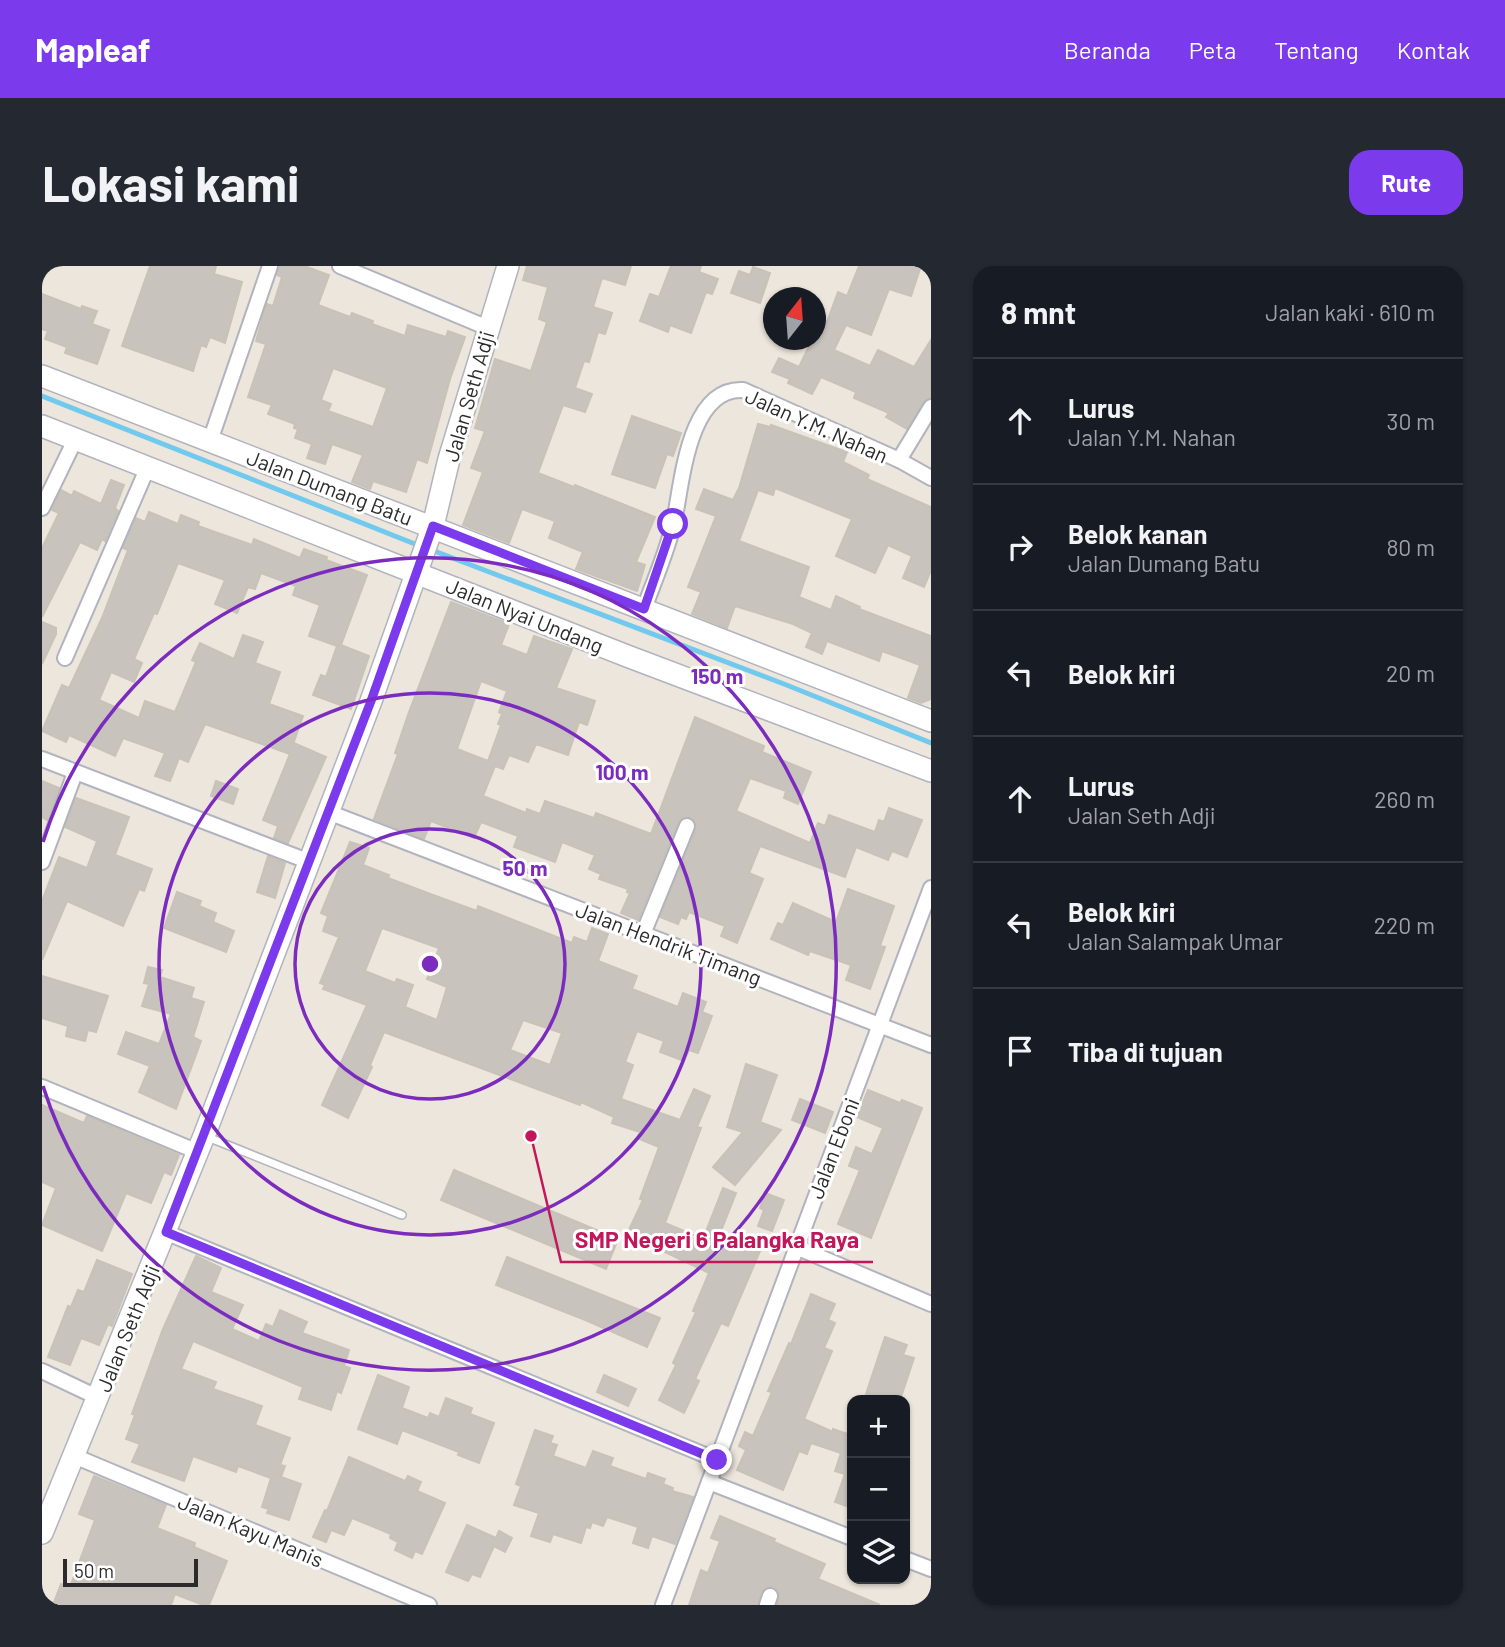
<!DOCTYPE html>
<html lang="id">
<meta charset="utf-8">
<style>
:root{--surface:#171b24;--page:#242831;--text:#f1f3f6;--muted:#9ea1a6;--line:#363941;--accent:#7c3aed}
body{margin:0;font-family:Barlow,sans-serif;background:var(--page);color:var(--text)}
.controls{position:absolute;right:21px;bottom:21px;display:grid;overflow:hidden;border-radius:14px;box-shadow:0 2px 5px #0004}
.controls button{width:63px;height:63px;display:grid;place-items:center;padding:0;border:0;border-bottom:2px solid var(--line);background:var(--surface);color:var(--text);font:35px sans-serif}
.compass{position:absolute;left:721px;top:21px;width:63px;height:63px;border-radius:50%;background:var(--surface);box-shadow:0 2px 5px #0004;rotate:17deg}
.scale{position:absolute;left:21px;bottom:18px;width:135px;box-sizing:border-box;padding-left:7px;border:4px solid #2b2b2b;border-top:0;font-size:19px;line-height:24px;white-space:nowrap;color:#2b2b2b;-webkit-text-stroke:5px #fff;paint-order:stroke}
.stop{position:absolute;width:21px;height:21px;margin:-16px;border:5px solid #7c3aed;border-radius:50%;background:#fff}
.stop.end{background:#7c3aed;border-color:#fff;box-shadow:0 2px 7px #0008}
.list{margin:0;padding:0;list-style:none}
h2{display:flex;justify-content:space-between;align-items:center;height:91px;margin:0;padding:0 28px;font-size:30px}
h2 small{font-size:23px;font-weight:400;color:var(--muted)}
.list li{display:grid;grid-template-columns:46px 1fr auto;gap:21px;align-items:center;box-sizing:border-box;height:126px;padding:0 28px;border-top:2px solid var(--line)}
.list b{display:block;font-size:26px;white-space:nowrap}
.list p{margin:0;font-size:23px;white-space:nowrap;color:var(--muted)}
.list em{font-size:23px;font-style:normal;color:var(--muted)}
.icon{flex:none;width:38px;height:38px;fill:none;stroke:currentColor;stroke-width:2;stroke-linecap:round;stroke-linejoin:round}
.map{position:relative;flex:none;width:889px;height:1339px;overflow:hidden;border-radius:21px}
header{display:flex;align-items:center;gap:42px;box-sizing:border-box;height:98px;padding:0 35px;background:var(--accent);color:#fff}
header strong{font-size:33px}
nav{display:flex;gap:38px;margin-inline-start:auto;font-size:24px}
.intro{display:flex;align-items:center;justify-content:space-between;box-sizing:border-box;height:168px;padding:0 42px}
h1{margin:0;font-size:49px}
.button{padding:18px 32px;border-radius:21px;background:var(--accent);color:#fff;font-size:24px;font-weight:700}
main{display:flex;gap:42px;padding:0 42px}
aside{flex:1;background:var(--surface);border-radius:21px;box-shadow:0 2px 5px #0004}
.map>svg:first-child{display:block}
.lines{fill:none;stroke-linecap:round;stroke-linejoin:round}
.stream{stroke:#71caee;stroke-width:5}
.building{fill:#c8c3bc;stroke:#c8c2b7;stroke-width:2;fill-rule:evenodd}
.lane-casing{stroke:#b1b3be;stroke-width:10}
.street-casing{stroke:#b1b3be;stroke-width:18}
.secondary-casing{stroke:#b1b3be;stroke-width:24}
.lane{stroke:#fff;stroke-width:7}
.street{stroke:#fff;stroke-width:14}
.secondary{stroke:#fff;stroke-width:21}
.route{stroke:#7c3aed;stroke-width:9}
.ring{fill:none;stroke:#7b2cbf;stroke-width:3.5}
.labels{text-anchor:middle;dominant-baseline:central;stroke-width:6;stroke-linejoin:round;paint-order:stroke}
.street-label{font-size:21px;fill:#2b2b2b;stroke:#fff}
.centre{fill:#7b2cbf;stroke:#fff;stroke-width:3.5}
.ring-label{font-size:21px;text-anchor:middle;font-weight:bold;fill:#7b2cbf;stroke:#fff;stroke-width:6;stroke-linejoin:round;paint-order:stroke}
.leader{fill:none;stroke:#c2185b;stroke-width:2.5}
.callout-dot{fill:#c2185b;stroke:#fff;stroke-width:2.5}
.callout-label{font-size:23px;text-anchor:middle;font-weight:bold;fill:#c2185b;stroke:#fff;stroke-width:6;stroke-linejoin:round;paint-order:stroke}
</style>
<header>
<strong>Mapleaf</strong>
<nav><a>Beranda</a><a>Peta</a><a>Tentang</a><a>Kontak</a></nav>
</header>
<div class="intro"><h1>Lokasi kami</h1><a class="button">Rute</a></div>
<main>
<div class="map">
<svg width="889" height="1339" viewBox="0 0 889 1339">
<rect width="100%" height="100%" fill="#ede6dd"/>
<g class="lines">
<!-- stream -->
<g class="stream">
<path d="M0,130L378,280"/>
<path d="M387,283L742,418L889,477"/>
</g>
</g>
<!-- building -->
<g class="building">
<path d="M108,0H174L172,8L200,16L183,77L168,71L164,81L159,79L151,105L80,80Z"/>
<path d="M237,0H262L287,9L276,39L308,51L310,47L331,55L330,58L363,70L366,59L404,71L406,65L423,71L408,113L385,197L375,193L364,226L331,215L328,223L310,216L321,189L290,178L283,198L265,192L270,178L253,172L256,163L252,162L253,158L226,148L230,139L206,131L224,78L214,75L220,54L225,38L231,40L240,11L235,9ZM291,102L345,122L331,161L286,145L289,138L279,134Z"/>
<path d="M485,0H589L583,19L560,12L551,41L570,47L563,68L556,66L547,96L542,95L533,122L550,128L543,146L521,139L496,207L532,221L533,219L613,251L594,296L603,299L595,325L534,303L541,286L507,272L513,255L480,243L467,277L421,259L441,206L429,202L443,165L433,162L453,93L489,105L505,56L497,53L506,21L481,14Z"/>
<path d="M629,0H659L657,6L676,13L670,28L664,26L649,67L628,59L626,66L598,55L608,28L617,31Z"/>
<path d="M817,0H879L869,30L847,23L829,69L804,59L792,84L828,100L836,84L872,101L889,74V131L881,136L865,163L844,151L847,147L812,132L814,126L779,111L770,128L746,117L748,113L730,106L737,92L757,101L770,74H774V50L785,56L796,26L805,30Z"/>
<path d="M711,1L728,7L718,37L689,27L697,5L708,9Z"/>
<path d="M0,28L39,43L40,40L55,45L50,58L67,64L55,98L23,87L25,81L3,73L6,65L0,63Z"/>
<path d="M590,150L639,167L631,190L625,188L613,222L570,208Z"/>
<path d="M716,158L729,161V159L805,186L801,196L827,209L825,213L889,241V304L882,321L861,312L870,290L846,279L833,307L794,290L810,253L733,222L731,229L716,224L697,275L767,301L757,331L789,344L794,330L818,341L817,343L889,370V433L879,437L866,432L878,399L840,385L837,395L785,375L780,388L764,381L770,367L751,358L693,340L685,362L650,348L659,326L646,321L674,250L654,243L662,223L691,234L697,222Z"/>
<path d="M69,214L82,219L73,242L76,245L63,275L60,273L55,284L38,276L0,351V282L17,247L10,244L19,224L30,230L32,225L59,238Z"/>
<path d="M107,246L136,258L139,249L157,256L156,260L210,279L212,273L258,292L262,283L285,291L284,294L325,309L299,379L327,390L309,443L271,429L279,409L284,411L295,380L267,370L278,339L251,329L254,320L219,307L213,323L206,321L195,347L173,338L183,314L136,297L115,348L112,347L92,393L100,397L92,416L69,406L57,434L97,452L103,435L133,446L154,396L150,394L158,377L192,393L201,369L221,376L213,397L238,406L227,438L261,450L250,481L252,477L284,491L246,577L232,572L236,560L221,554L248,488L163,458L146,496L137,492L128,515L113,510L123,487L81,472L73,490L27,469L24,476L0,465L20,419L27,422L60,352L86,284L81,282L94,252L103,256Z"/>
<path d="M409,336L467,358L459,379L485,389L492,370L530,383L514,422L553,435L545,459L537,456L526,489L494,478L486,496L467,489L461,503L453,500L441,530L484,547L485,543L498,548L503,535L552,552L554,547L609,568L653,451L722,480L720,486L769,506L756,538L742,532L744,525L708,512L694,545L768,577L776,557L783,560L787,549L833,566L837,554L842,556L847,542L880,554L865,591L850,585L846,594L814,581L803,611L718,580L707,607L721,613L695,677L679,670L683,660L647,646L644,653L639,651L636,658L618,651L654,564L653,555L648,551L640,552L636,556L596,654L579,647L588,627L585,626L586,623L557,613L559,608L547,603L553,589L520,576L513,596L472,581L476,570L439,556L432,572L389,555L382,573L332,553L356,488L353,487L367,446ZM439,415L465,425L457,446L460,448L456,458L459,459L446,495L415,483Z"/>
<path d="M0,356L14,362V368L0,398Z"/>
<path d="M0,515L17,522L5,554L0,551Z"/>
<path d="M174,515L196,523L191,538L169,530Z"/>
<path d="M34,532L87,551L73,589L110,603L102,625L97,623L81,660L25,635L0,694V635L17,591L45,602L55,575L23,561Z"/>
<path d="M308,576L327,582L321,599L347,609L346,612L391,629L435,645L436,640L530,677L532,671L545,676L550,662L566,668L556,695L595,710L590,723L636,741L641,727L664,736L660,746L670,750L656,787L647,784L642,795L618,786L622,775L595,765L583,796L591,799L579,833L638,854L652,823L668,830L655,861L659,862L623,957L661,973L681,922L694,927L677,970L718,985L686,1060L679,1057L653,1113L657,1115L642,1147L617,1134L634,1099L631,1097L654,1046L651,1045L667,1007L585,968L601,934L598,933L617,881L595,872L598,866L570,857L572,851L539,836L538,839L342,766L328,799L330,801L306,852L280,839L325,739L281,723L283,719L278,717L297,671L281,665L286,650L279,647ZM340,662L397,682L385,713L405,721L395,754L363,741L371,719L355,713L353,717L323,705ZM481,754L520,767L508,799L468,784Z"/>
<path d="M226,590L243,597L233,632L215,626Z"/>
<path d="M806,623L852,640L838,680L843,681L828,723L804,714L809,699L768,685L766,689L729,673L736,657L741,659L751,637L794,656Z"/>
<path d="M135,626L159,635L157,640L174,647L171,656L192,665L184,686L122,662Z"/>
<path d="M106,701L120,704L118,711L152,722L149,732L162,736L151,771L159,775L134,843L97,826L108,800L76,788L84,766L117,778L129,748L100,740L107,718L102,717Z"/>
<path d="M0,710L66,730L54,766L46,764L43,775L24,770L26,760L0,752Z"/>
<path d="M704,798L735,809L718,856L739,864L693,919L671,901L701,866L685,861Z"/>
<path d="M826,824L858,837L860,834L880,842L829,972L796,958L818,904L807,900L814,881L830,888L841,862L815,851Z"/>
<path d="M758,833L791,846L783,867L750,854Z"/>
<path d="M0,839L42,857L45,850L137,889L129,909L122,906L109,937L84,927L60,985L0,959L14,922L0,916Z"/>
<path d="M412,904L576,973L564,1003L399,934Z"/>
<path d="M723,927L742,934L730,965L716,960L722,944L718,942Z"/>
<path d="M154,990L179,1002L169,1026L201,1039L190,1063L217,1075L224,1058L231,1061L238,1044L265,1056L260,1067L307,1084L302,1100L308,1102L299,1127L295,1125L289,1144L257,1133L261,1121L151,1075L139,1103L174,1116L171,1123L220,1140L213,1159L248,1172L238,1199L243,1200L239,1211L259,1218L247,1254L225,1247L227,1243L220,1241L229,1212L196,1200L194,1206L151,1190L142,1215L90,1196L98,1178L84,1173L93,1149L90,1148L121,1063Z"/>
<path d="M465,991L618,1052L605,1081L541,1053L454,1019Z"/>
<path d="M55,994L90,1008L70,1060L66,1058L57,1079L39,1072L28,1099L6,1091L26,1040L29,1041L36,1024L42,1026Z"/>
<path d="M769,1028L793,1038L786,1054L793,1057L782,1082L790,1085L762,1153L791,1166V1163L805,1168L808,1161H810V1242L793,1236L803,1208L793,1205L799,1187L769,1177L765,1188L757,1185L741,1224L695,1204L704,1184L697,1180L703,1166L711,1170L730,1126L726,1125L747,1077L749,1078Z"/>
<path d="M843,1071L865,1079L861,1089L872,1092L858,1134H843L824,1128Z"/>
<path d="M336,1109L367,1121L360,1142L386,1152L388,1147L397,1151L404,1132L430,1142L428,1148L452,1157L437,1197L416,1189L417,1186L360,1164L355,1178L316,1163Z"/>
<path d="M562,1109L594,1123L586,1140L555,1126Z"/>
<path d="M493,1164L511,1170L508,1177L515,1179L511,1190L544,1202L551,1185L571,1192L568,1200L604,1213L606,1207L623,1213L621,1218L631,1222L630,1225L651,1231L633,1278L610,1270L606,1282L591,1277L596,1261L565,1251L561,1260L550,1256L548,1262L544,1261L539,1277L511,1268L508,1276L489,1270L497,1247L472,1239L479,1220L474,1218Z"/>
<path d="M307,1191L363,1215L366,1210L379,1216L375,1225L403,1237L380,1288L373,1285L370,1292L353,1284L356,1276L348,1272L349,1268L310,1252L302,1269L289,1264L284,1276L271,1271L283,1244L285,1245Z"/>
<path d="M52,1210L124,1239L115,1262L153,1277L152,1281L185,1295L167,1339H161L133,1328L129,1339H11L19,1318L28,1321L53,1254L37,1248Z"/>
<path d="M678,1250L733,1273L732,1276L783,1298L776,1313L838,1339H735L737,1327L735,1323L727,1321L719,1326L716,1339H647L659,1304L666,1307L678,1275L669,1272Z"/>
<path d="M425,1259L454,1272L457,1265L470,1272L463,1286L452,1280L438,1311L430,1308L426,1315L404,1306Z"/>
</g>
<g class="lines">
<defs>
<path id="lane" d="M163,870L360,949"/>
<g id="street">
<path d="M298,0L446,62"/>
<path d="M168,175L228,0"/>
<path d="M857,194L889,141"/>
<path d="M0,242L33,174"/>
<path d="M602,343C612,315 625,286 632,256C640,218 646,121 701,124L857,194L889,212"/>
<path d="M23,392L105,203"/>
<path d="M0,493L268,596"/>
<path d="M286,546L889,779"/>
<path d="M0,596L33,507"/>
<path d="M601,668L645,560"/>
<path d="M0,821L156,886"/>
<path d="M123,966L675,1194"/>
<path d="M754,981L889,1038"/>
<path d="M0,1105L57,1132"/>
<path d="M32,1190L387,1339"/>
<path d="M667,1216L810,1272"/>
<path d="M863,1293L889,1303"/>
<path d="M621,1339L889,622"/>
<path d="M725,1339L728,1330"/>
</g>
<g id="secondary">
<path d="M0,110L889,455"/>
<path d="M0,160L585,390L889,505"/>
<path d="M0,1267L162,870L329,435L391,260L407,193L466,0"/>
</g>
</defs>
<!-- lane casing -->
<use href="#lane" class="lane-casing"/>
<!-- street casing -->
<use href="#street" class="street-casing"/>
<!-- secondary casing -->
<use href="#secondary" class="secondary-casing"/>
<!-- lane -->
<use href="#lane" class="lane"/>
<!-- street -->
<use href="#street" class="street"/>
<!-- secondary -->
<use href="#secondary" class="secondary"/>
</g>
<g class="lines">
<!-- route -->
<path class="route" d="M631,258L602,343L391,260L329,435L124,966L675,1194"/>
</g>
<!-- distance rings -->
<g class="ring">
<circle cx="388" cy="698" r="135"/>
<circle cx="388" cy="698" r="271"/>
<path d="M1 576A406 406 0 1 1 1 820"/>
</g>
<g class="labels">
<!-- street labels -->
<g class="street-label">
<text transform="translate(426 130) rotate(-74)">Jalan Seth Adji</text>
<text transform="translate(775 159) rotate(24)">Jalan Y.M. Nahan</text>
<text transform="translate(288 221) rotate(21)">Jalan Dumang Batu</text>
<text transform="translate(483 349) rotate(22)">Jalan Nyai Undang</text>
<text transform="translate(627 677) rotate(21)">Jalan Hendrik Timang</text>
<text transform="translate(791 882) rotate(-69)">Jalan Eboni</text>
<text transform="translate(85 1062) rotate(-68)">Jalan Seth Adji</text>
<text transform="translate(209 1264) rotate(23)">Jalan Kayu Manis</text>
</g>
</g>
<circle cx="388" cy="698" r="10" class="centre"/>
<g class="ring-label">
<text x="675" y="418">150 m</text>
<text x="580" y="514">100 m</text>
<text x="483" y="610">50 m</text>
</g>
<!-- callouts -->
<path class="leader" d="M489 870L519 996H831"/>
<circle class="callout-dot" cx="489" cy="870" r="7"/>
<g class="callout-label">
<text x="675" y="982">SMP Negeri 6 Palangka Raya</text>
</g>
</svg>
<div class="controls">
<button>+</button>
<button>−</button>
<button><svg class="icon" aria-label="layers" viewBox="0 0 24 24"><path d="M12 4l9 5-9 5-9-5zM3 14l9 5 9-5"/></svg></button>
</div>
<svg class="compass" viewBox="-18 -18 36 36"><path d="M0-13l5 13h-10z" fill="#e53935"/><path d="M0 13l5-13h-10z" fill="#9ea1a6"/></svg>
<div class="scale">50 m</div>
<div class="stop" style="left:631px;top:258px"></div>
<div class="stop end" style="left:675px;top:1194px"></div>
</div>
<aside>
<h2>8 mnt<small>Jalan kaki · 610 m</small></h2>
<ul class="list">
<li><svg class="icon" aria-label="ahead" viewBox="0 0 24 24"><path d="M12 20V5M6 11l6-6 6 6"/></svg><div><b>Lurus</b><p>Jalan Y.M. Nahan</p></div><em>30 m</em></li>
<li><svg class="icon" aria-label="right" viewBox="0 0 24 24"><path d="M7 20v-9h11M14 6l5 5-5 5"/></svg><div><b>Belok kanan</b><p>Jalan Dumang Batu</p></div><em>80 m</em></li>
<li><svg class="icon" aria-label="left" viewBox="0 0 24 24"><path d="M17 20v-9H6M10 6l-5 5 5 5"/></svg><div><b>Belok kiri</b></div><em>20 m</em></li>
<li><svg class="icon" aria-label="ahead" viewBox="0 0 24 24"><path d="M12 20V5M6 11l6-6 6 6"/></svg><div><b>Lurus</b><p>Jalan Seth Adji</p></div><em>260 m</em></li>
<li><svg class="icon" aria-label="left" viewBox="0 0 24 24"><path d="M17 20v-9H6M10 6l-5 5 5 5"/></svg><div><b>Belok kiri</b><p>Jalan Salampak Umar</p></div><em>220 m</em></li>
<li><svg class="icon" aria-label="arrive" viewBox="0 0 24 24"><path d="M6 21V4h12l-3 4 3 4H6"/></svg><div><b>Tiba di tujuan</b></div></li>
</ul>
</aside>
</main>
